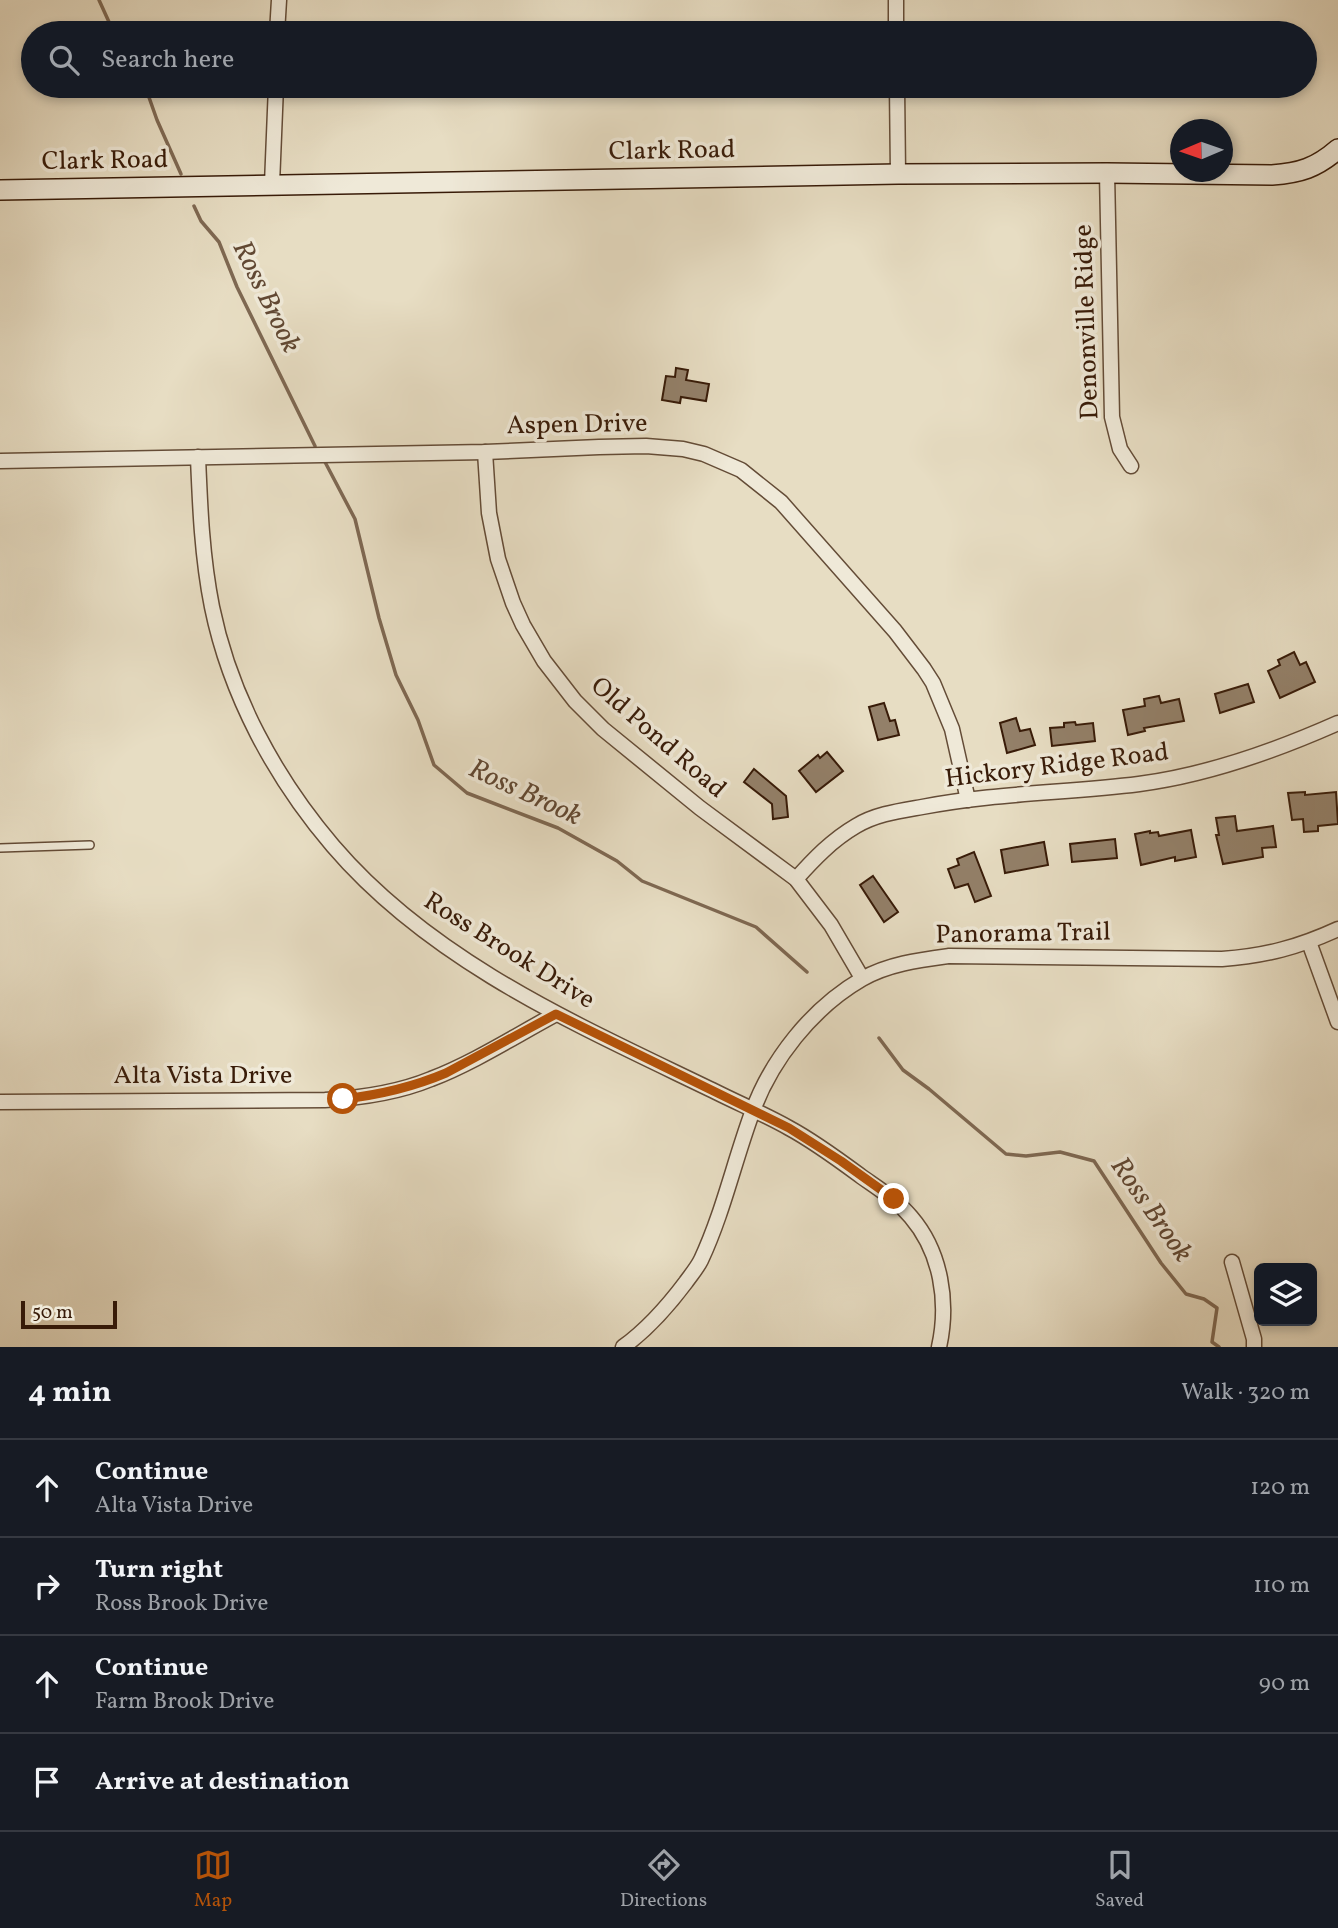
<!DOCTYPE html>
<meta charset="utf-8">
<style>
:root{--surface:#171b24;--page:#20242c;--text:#f1f3f6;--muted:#9ea1a6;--line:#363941;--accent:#b45309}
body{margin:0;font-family:Vollkorn,serif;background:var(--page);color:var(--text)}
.controls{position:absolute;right:21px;bottom:21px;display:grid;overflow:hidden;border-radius:10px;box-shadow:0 4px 10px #0003}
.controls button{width:63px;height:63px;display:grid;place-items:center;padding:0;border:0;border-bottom:2px solid var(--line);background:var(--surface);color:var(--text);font:35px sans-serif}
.compass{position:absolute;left:1170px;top:119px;width:63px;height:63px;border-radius:50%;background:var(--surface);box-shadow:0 4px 10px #0003;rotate:268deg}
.scale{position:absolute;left:21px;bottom:18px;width:96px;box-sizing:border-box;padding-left:7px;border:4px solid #381b08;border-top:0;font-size:19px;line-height:24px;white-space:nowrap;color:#381b08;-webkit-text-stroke:5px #efe9d8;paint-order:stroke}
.stop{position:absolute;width:21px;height:21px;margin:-16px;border:5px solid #b45309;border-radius:50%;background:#fff}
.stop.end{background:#b45309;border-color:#fff;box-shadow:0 2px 7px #0008}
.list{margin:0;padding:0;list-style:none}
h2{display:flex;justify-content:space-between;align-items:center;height:91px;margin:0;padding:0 28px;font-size:30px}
h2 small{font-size:23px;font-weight:400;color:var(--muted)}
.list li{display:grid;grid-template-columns:46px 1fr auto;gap:21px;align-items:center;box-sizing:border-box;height:98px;padding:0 28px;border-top:2px solid var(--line)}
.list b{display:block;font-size:26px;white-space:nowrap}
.list p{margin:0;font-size:23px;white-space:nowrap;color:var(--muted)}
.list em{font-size:23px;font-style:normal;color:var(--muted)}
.icon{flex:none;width:38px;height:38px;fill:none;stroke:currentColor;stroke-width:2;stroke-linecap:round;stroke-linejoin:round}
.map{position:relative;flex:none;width:1338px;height:1347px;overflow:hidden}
.search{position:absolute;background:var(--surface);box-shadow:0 4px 10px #0003;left:21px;right:21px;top:21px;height:77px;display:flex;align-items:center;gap:18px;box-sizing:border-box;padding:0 24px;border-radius:38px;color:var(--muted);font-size:26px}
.sheet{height:483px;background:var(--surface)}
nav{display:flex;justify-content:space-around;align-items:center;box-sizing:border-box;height:98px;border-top:2px solid var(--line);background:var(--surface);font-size:19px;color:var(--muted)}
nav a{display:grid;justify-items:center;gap:4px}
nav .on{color:var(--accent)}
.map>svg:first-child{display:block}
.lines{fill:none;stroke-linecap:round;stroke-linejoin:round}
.stream{stroke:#7e6852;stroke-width:3.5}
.building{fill:#938069;stroke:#381b08;stroke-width:2}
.lane-casing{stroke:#644c37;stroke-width:10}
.street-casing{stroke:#644c37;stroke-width:17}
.secondary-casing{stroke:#381b08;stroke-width:22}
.lane{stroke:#efe9d8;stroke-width:7}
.street{stroke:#efe9d8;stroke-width:14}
.secondary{stroke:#efe9d8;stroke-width:19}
.route{stroke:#b45309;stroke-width:9}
.labels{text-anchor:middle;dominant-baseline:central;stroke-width:7;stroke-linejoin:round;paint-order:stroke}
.street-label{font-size:26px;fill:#381b08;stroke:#efe9d8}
.water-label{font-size:28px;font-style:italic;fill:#614833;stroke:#efe9d8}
</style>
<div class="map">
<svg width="1338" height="1347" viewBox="0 0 1338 1347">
<rect width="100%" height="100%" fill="#e7ddc3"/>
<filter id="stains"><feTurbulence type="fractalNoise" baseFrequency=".00286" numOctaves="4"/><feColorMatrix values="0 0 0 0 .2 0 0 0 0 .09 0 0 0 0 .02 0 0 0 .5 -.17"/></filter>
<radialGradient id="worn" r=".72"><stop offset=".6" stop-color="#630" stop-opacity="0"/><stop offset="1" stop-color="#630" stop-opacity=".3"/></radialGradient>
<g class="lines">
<!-- stream -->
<g class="stream">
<path d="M99,0L114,33"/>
<path d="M145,86L157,120L181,174"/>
<path d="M194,206L201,221L219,242L237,287L315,446"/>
<path d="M325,462L355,519L379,618L396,675L418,720L434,765L467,793L558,828L617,861L642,881L756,927L807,972"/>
<path d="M879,1038L903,1070L929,1089L1006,1154L1026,1156L1060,1152L1094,1161L1161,1263L1186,1294L1204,1299L1217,1308L1212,1342L1219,1347"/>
</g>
</g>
<!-- building -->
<g class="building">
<path d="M676,368L688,370L686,380L709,384L706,401L681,397L680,403L662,400L666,376L675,377Z"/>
<path d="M1294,652L1300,665L1306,662L1315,682L1280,698L1268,671L1280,665L1278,660Z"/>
<path d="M1248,684L1254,702L1220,713L1215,694Z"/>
<path d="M1159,696L1161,703L1179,699L1184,721L1144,728L1145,731L1128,735L1123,710L1145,706L1144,699Z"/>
<path d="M884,703L890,721L895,720L899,735L878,740L869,707Z"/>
<path d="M1016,718L1020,731L1030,729L1035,745L1007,753L1000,723Z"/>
<path d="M1075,722L1076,725L1093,723L1095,741L1052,746L1050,728L1064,727V723Z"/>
<path d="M827,752L843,771L816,792L799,771L818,755L820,758Z"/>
<path d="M754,769L786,796L788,817L773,819L772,804L744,782Z"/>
<path d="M1305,792V795L1336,792L1338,824L1318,826V831L1304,832L1303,819L1292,820L1288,793Z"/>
<path d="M1235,816L1237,831L1273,826L1276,847L1262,848L1263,857L1223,864L1216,835H1219L1216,818Z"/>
<path d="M1191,830L1196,857L1175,861V857L1141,865L1135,834L1150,831V833L1158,832L1159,836Z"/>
<path d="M1115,839L1117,858L1072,862L1070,844Z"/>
<path d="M1044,842L1048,865L1005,873L1001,850Z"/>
<path d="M974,852L991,896L975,902L968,884L955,888L948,869L959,865L957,859Z"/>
<path d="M873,876L898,912L884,922L860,885Z"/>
</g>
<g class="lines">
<defs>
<path id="lane" d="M0,848L90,845"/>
<g id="street">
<path d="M896,0V33"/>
<path d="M277,33L279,0"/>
<path d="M897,86L898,174"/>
<path d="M1107,173L1112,417L1120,449L1131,466"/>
<path d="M272,184L276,86"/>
<path d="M485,452L489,513L498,559L513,603L523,625L544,661L575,701L603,729L700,808L796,879L831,925L862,978"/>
<path d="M198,457C200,507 202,557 212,607C230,695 275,778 333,846C433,963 580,1026 716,1092C740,1104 766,1115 789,1128C815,1142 839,1160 862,1177C879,1189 897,1200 911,1217C941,1252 949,1302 939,1347"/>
<path d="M0,461L485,452L599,447L646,446L683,449L704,454L741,470L781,502L895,631L924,669L933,683L952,729L968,800"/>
<path d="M796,879C814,859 832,840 856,826C876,814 899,811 922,807C994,793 1067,793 1139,784C1208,775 1275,751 1338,723"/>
<path d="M1309,942L1338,1022"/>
<path d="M0,1102L325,1100C361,1098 397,1093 431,1079C473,1063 515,1036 556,1014"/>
<path d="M1232,1262L1254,1339V1347"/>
<path d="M623,1347C648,1329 668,1306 686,1282C691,1275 697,1268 701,1260C723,1213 734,1162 752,1113C771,1060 812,1008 862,979C888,964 919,960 949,956L1222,959C1265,956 1299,947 1338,929"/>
</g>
<path id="secondary" d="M0,190L898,174L1107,173L1272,175C1300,173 1316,168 1338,149"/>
</defs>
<!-- lane casing -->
<use href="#lane" class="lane-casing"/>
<!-- street casing -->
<use href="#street" class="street-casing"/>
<!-- secondary casing -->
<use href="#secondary" class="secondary-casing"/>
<!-- lane -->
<use href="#lane" class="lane"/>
<!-- street -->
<use href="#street" class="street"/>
<!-- secondary -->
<use href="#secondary" class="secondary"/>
</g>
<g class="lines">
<!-- route -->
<path class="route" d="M343,1099C379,1095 413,1087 446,1073L556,1014L789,1128L841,1161L894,1199"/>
</g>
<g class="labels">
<!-- street labels -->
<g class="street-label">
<text transform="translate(672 151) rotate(-1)">Clark Road</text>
<text transform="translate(105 161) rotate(-1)">Clark Road</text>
<text transform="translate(1087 322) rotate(-92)">Denonville Ridge</text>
<text transform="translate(577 425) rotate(-1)">Aspen Drive</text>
<text transform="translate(658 738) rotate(41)">Old Pond Road</text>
<text transform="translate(1057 766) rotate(-7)">Hickory Ridge Road</text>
<text transform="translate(1023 934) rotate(-1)">Panorama Trail</text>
<text transform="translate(509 951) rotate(32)">Ross Brook Drive</text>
<text x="203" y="1076">Alta Vista Drive</text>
</g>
<!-- water labels -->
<g class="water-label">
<text transform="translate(266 297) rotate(64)">Ross Brook</text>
<text transform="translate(525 793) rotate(25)">Ross Brook</text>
<text transform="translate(1151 1210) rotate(55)">Ross Brook</text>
</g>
</g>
<rect width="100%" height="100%" filter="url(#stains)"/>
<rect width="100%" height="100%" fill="url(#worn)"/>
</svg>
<div class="controls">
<button><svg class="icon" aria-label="layers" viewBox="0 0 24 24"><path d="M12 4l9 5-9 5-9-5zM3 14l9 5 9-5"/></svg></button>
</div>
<svg class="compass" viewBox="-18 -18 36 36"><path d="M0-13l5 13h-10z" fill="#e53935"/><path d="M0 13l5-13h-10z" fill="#9ea1a6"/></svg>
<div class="scale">50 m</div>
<div class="stop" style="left:343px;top:1099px"></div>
<div class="stop end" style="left:894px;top:1199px"></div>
<div class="search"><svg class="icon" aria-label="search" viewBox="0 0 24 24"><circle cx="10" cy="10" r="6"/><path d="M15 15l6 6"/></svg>Search here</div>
</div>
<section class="sheet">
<h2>4 min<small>Walk · 320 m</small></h2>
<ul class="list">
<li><svg class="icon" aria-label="ahead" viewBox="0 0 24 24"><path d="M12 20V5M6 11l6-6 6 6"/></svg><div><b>Continue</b><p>Alta Vista Drive</p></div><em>120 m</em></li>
<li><svg class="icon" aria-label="right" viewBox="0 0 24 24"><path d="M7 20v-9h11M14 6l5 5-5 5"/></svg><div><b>Turn right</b><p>Ross Brook Drive</p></div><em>110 m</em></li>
<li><svg class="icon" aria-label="ahead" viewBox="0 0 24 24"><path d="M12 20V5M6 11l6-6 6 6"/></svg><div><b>Continue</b><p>Farm Brook Drive</p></div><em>90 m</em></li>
<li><svg class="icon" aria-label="arrive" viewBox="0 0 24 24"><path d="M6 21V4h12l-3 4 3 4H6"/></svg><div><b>Arrive at destination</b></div></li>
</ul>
</section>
<nav>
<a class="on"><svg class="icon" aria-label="map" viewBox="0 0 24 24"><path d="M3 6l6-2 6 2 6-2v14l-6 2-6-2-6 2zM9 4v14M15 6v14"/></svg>Map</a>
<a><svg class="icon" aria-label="directions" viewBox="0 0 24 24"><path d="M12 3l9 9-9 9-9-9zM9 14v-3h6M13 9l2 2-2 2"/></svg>Directions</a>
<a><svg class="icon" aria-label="saved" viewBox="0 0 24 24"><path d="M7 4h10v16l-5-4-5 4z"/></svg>Saved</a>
</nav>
